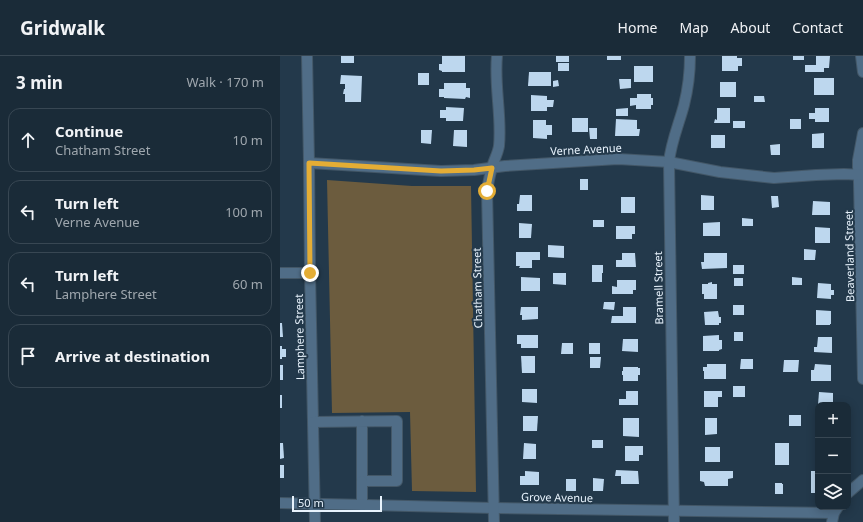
<!DOCTYPE html>
<meta charset="utf-8">
<style>
:root{--surface:#1a2b38;--page:#233340;--text:#f1f3f6;--muted:#9fa7ae;--line:#384753}
body{margin:0;font-family:"Noto Sans",sans-serif;background:var(--page);color:var(--text)}
.controls{position:absolute;right:12px;bottom:12px;display:grid;overflow:hidden;border-radius:8px;box-shadow:0 2px 10px #0003}
.controls button{width:36px;height:36px;display:grid;place-items:center;padding:0;border:0;border-bottom:1px solid var(--line);background:var(--surface);color:var(--text);font:20px sans-serif}
.scale{position:absolute;left:12px;bottom:10px;width:90px;box-sizing:border-box;padding-left:4px;border:2px solid #e8f3fd;border-top:0;font-size:11px;line-height:14px;white-space:nowrap;color:#e8f3fd;-webkit-text-stroke:3px #23394b;paint-order:stroke}
.stop{position:absolute;width:12px;height:12px;margin:-9px;border:3px solid #e4ad35;border-radius:50%;background:#fff}
.stop.end{background:#e4ad35;border-color:#fff;box-shadow:0 1px 4px #0008}
.list{margin:0;padding:0;list-style:none}
h2{display:flex;justify-content:space-between;align-items:center;height:52px;margin:0;padding:0 16px;font-size:17px}
h2 small{font-size:13px;font-weight:400;color:var(--muted)}
.list li{display:grid;grid-template-columns:26px 1fr auto;gap:12px;align-items:center;box-sizing:border-box;height:64px;margin:0 8px 8px;padding:0 8px;border:1px solid var(--line);border-radius:12px}
.list b{display:block;font-size:15px;white-space:nowrap}
.list p{margin:0;font-size:13px;white-space:nowrap;color:var(--muted)}
.list em{font-size:13px;font-style:normal;color:var(--muted)}
.icon{flex:none;width:22px;height:22px;fill:none;stroke:currentColor;stroke-width:2;stroke-linecap:round;stroke-linejoin:round}
.map{position:relative;flex:none;width:583px;height:466px;overflow:hidden}
header{display:flex;align-items:center;gap:24px;box-sizing:border-box;height:56px;padding:0 20px;background:var(--surface);border-bottom:1px solid var(--line)}
header strong{font-size:19px}
nav{display:flex;gap:22px;margin-inline-start:auto;font-size:14px}
main{display:flex}
aside{flex:1;background:var(--surface)}
.map>svg:first-child{display:block}
.green{fill:#6c5c3e}
.building{fill:#bdd7ee}
.lines{fill:none;stroke-linecap:round;stroke-linejoin:round}
.minor-casing{stroke:#435767;stroke-width:12}
.minor{stroke:#506d87;stroke-width:10}
.route{stroke:#e4ad35;stroke-width:5}
.labels{text-anchor:middle;dominant-baseline:central;stroke-width:4;stroke-linejoin:round;paint-order:stroke}
.street-label{font-size:11px;fill:#e8f3fd;stroke:#23394b}
</style>
<header>
<strong>Gridwalk</strong>
<nav><a>Home</a><a>Map</a><a>About</a><a>Contact</a></nav>
</header>
<main>
<aside>
<h2>3 min<small>Walk · 170 m</small></h2>
<ul class="list">
<li><svg class="icon" aria-label="ahead" viewBox="0 0 24 24"><path d="M12 20V5M6 11l6-6 6 6"/></svg><div><b>Continue</b><p>Chatham Street</p></div><em>10 m</em></li>
<li><svg class="icon" aria-label="left" viewBox="0 0 24 24"><path d="M17 20v-9H6M10 6l-5 5 5 5"/></svg><div><b>Turn left</b><p>Verne Avenue</p></div><em>100 m</em></li>
<li><svg class="icon" aria-label="left" viewBox="0 0 24 24"><path d="M17 20v-9H6M10 6l-5 5 5 5"/></svg><div><b>Turn left</b><p>Lamphere Street</p></div><em>60 m</em></li>
<li><svg class="icon" aria-label="arrive" viewBox="0 0 24 24"><path d="M6 21V4h12l-3 4 3 4H6"/></svg><div><b>Arrive at destination</b></div></li>
</ul>
</aside>
<div class="map">
<svg width="583" height="466" viewBox="0 0 583 466">
<rect width="100%" height="100%" fill="#23394b"/>
<!-- green -->
<path class="green" d="M47,124L132,130H191L196,436L132,435L130,356L52,357Z"/>
<!-- building -->
<g class="building">
<rect x="61" y="0" width="13" height="7"/>
<path d="M162,0H185V16H162V15L159,14V8H162Z"/>
<rect x="276" y="0" width="13" height="6"/>
<rect x="327" y="0" width="14" height="4"/>
<path d="M442,0H457V2H462V10H458V15H442Z"/>
<rect x="513" y="0" width="11" height="4"/>
<path d="M536,0H550L549,12H544V16H525V9H536Z"/>
<rect x="278" y="7" width="11" height="8"/>
<rect x="354" y="10" width="19" height="16"/>
<path d="M249,16H271V30H248Z"/>
<rect x="138" y="17" width="11" height="12"/>
<path d="M61,19L82,20L81,46H65V38H63L64,33H65V28H60Z"/>
<rect x="534" y="22" width="20" height="17"/>
<path d="M339,23H351V32L340,33Z"/>
<path d="M278,24L279,30L273,31V25Z"/>
<rect x="440" y="26" width="16" height="15"/>
<path d="M164,27H186V32H190V42L186,41L185,43L164,42V41H159V33H164Z"/>
<path d="M357,38H371V42H373V49H371V53H356V49L350,50V42H357Z"/>
<path d="M251,39L267,40V44H274L273,51H267V55H251Z"/>
<path d="M474,40H484L485,46H474Z"/>
<path d="M166,51L184,52L183,65H166V62H160V54H166Z"/>
<path d="M348,52V60H336V53Z"/>
<path d="M437,52H450V67H434L435,63L437,64Z"/>
<path d="M535,52H549V66H535V63H529V57H535Z"/>
<rect x="292" y="62" width="16" height="14"/>
<path d="M336,63L357,64V73H360L359,80H335Z"/>
<rect x="510" y="63" width="11" height="10"/>
<path d="M253,64H266V69H272V79H267V83L253,82Z"/>
<rect x="453" y="65" width="12" height="7"/>
<path d="M309,72H317V83H310Z"/>
<path d="M141,74H152L151,88L141,87Z"/>
<path d="M174,74H187V91L173,90Z"/>
<path d="M544,77V92H532V78Z"/>
<rect x="431" y="79" width="14" height="13"/>
<path d="M500,88V99H491L490,89Z"/>
<rect x="300" y="123" width="8" height="11"/>
<path d="M240,139H252V155H237V148H239Z"/>
<path d="M421,139L434,140V154H421Z"/>
<path d="M491,140H498L499,151L492,152Z"/>
<rect x="341" y="141" width="14" height="16"/>
<path d="M533,145L550,146V159H532Z"/>
<path d="M462,162L473,163V170H462Z"/>
<rect x="313" y="164" width="11" height="7"/>
<path d="M440,166V180H423V167Z"/>
<path d="M239,167L252,168L251,182H239Z"/>
<path d="M336,170H355V178H352V183H336Z"/>
<path d="M535,171L550,172V187H535Z"/>
<path d="M268,189L284,190V202L268,201Z"/>
<path d="M524,193L536,194L535,204H524Z"/>
<path d="M236,196H260V204H252V212H239L240,210H236Z"/>
<path d="M342,197H355L356,211H336V204H342Z"/>
<path d="M424,197H447V212L422,213L421,206H424Z"/>
<rect x="312" y="209" width="11" height="8"/>
<rect x="453" y="209" width="11" height="9"/>
<path d="M273,217H286V229L273,228Z"/>
<rect x="312" y="217" width="10" height="9"/>
<path d="M241,221L260,222V235H241Z"/>
<path d="M512,221L522,222V229H512Z"/>
<rect x="454" y="222" width="9" height="8"/>
<path d="M337,224H356V234H353V238H332V230L337,231Z"/>
<path d="M432,226V228H437V243H424V238H422V228H428V227Z"/>
<path d="M538,227L551,228V234H554V239H551V243L537,242Z"/>
<path d="M324,246H335L334,254L323,253Z"/>
<rect x="453" y="249" width="11" height="10"/>
<path d="M241,251H258V263L242,264V259H240Z"/>
<path d="M343,251H356V267H331L332,260H343Z"/>
<path d="M536,254L551,255V268H550V269H536Z"/>
<path d="M438,255L439,261H441V267H439V269H425L424,256Z"/>
<path d="M0,267H2L3,281H0Z"/>
<rect x="454" y="276" width="9" height="9"/>
<path d="M237,279H258V292H241V288H237Z"/>
<path d="M439,279V284H442V293L439,294V295H423V280Z"/>
<path d="M538,281H552V297L534,296V291H537Z"/>
<path d="M343,283H358V296L342,295Z"/>
<path d="M282,287H293V298H281Z"/>
<rect x="309" y="287" width="11" height="11"/>
<path d="M0,290H2V293H6V301H2V303H0Z"/>
<path d="M241,300H255V317H242Z"/>
<path d="M310,301H321L320,312H310Z"/>
<path d="M461,303H473V313H460Z"/>
<path d="M504,304H519L518,316H503Z"/>
<path d="M427,308H446V323H424V315H423V311H427Z"/>
<path d="M535,308L551,309V325H531V314H534Z"/>
<rect x="0" y="309" width="3" height="15"/>
<path d="M343,311H358V312H360V319H358V325H343V319H342V315H343Z"/>
<rect x="453" y="330" width="12" height="11"/>
<path d="M242,333H257V347L242,346Z"/>
<path d="M346,335H358V349H339V343H346Z"/>
<path d="M424,335H442V341H438V351H424Z"/>
<path d="M539,336L553,337V349H538Z"/>
<rect x="0" y="339" width="2" height="13"/>
<rect x="509" y="359" width="12" height="11"/>
<path d="M243,360H258L257,375H243Z"/>
<path d="M343,362H359V381L343,380Z"/>
<path d="M425,362H437V378L425,379Z"/>
<rect x="312" y="384" width="11" height="8"/>
<path d="M0,387H3L4,402L0,403Z"/>
<path d="M244,387L256,388V403H243Z"/>
<rect x="495" y="387" width="14" height="22"/>
<path d="M345,390H363V399H359V405H345Z"/>
<rect x="425" y="391" width="15" height="15"/>
<rect x="535" y="392" width="3" height="14"/>
<rect x="0" y="409" width="4" height="13"/>
<path d="M336,414L358,415L359,428H341V420H335Z"/>
<path d="M245,415L259,416V429H240V420H245Z"/>
<path d="M420,415H453V422L448,423V430H425L424,426L420,425Z"/>
<rect x="531" y="415" width="7" height="22"/>
<path d="M313,422L324,423L323,435H313Z"/>
<rect x="286" y="423" width="10" height="12"/>
<path d="M495,427H502V428H503V438H495Z"/>
</g>
<g class="lines">
<defs>
<g id="minor">
<path d="M27,0L29,107L30,217L35,466"/>
<path d="M581,0L583,16"/>
<path d="M583,77L578,104V111L579,126L583,323"/>
<path d="M29,107L161,115L194,114L225,110L338,103L389,106L440,116L494,122L536,119L564,118L583,119"/>
<path d="M0,217H30"/>
<path d="M33,366L117,365V425H82V365"/>
<path d="M82,425V449"/>
<path d="M568,437L583,424"/>
<path d="M0,447L214,452L554,457"/>
<path d="M214,466L207,135C208,127 210,119 212,111C214,104 218,97 219,90C222,60 214,30 217,0"/>
<path d="M394,466L389,106C391,86 399,68 404,49C408,33 410,17 410,0"/>
<path d="M552,466L554,457L558,451"/>
</g>
</defs>
<!-- minor casing -->
<use href="#minor" class="minor-casing"/>
<!-- minor -->
<use href="#minor" class="minor"/>
</g>
<g class="lines">
<!-- route -->
<path class="route" d="M30,217L29,107L161,115L194,114L212,112L207,135"/>
</g>
<g class="labels">
<!-- street labels -->
<g class="street-label">
<text transform="translate(306 93) rotate(-3)">Verne Avenue</text>
<text transform="translate(569 200) rotate(-91)">Beaverland Street</text>
<text transform="translate(197 232) rotate(-91)">Chatham Street</text>
<text transform="translate(378 232) rotate(-91)">Bramell Street</text>
<text transform="translate(19 281) rotate(-91)">Lamphere Street</text>
<text transform="translate(277 441) rotate(1)">Grove Avenue</text>
</g>
</g>
</svg>
<div class="controls">
<button>+</button>
<button>−</button>
<button><svg class="icon" aria-label="layers" viewBox="0 0 24 24"><path d="M12 4l9 5-9 5-9-5zM3 14l9 5 9-5"/></svg></button>
</div>
<div class="scale">50 m</div>
<div class="stop" style="left:207px;top:135px"></div>
<div class="stop end" style="left:30px;top:217px"></div>
</div>
</main>
